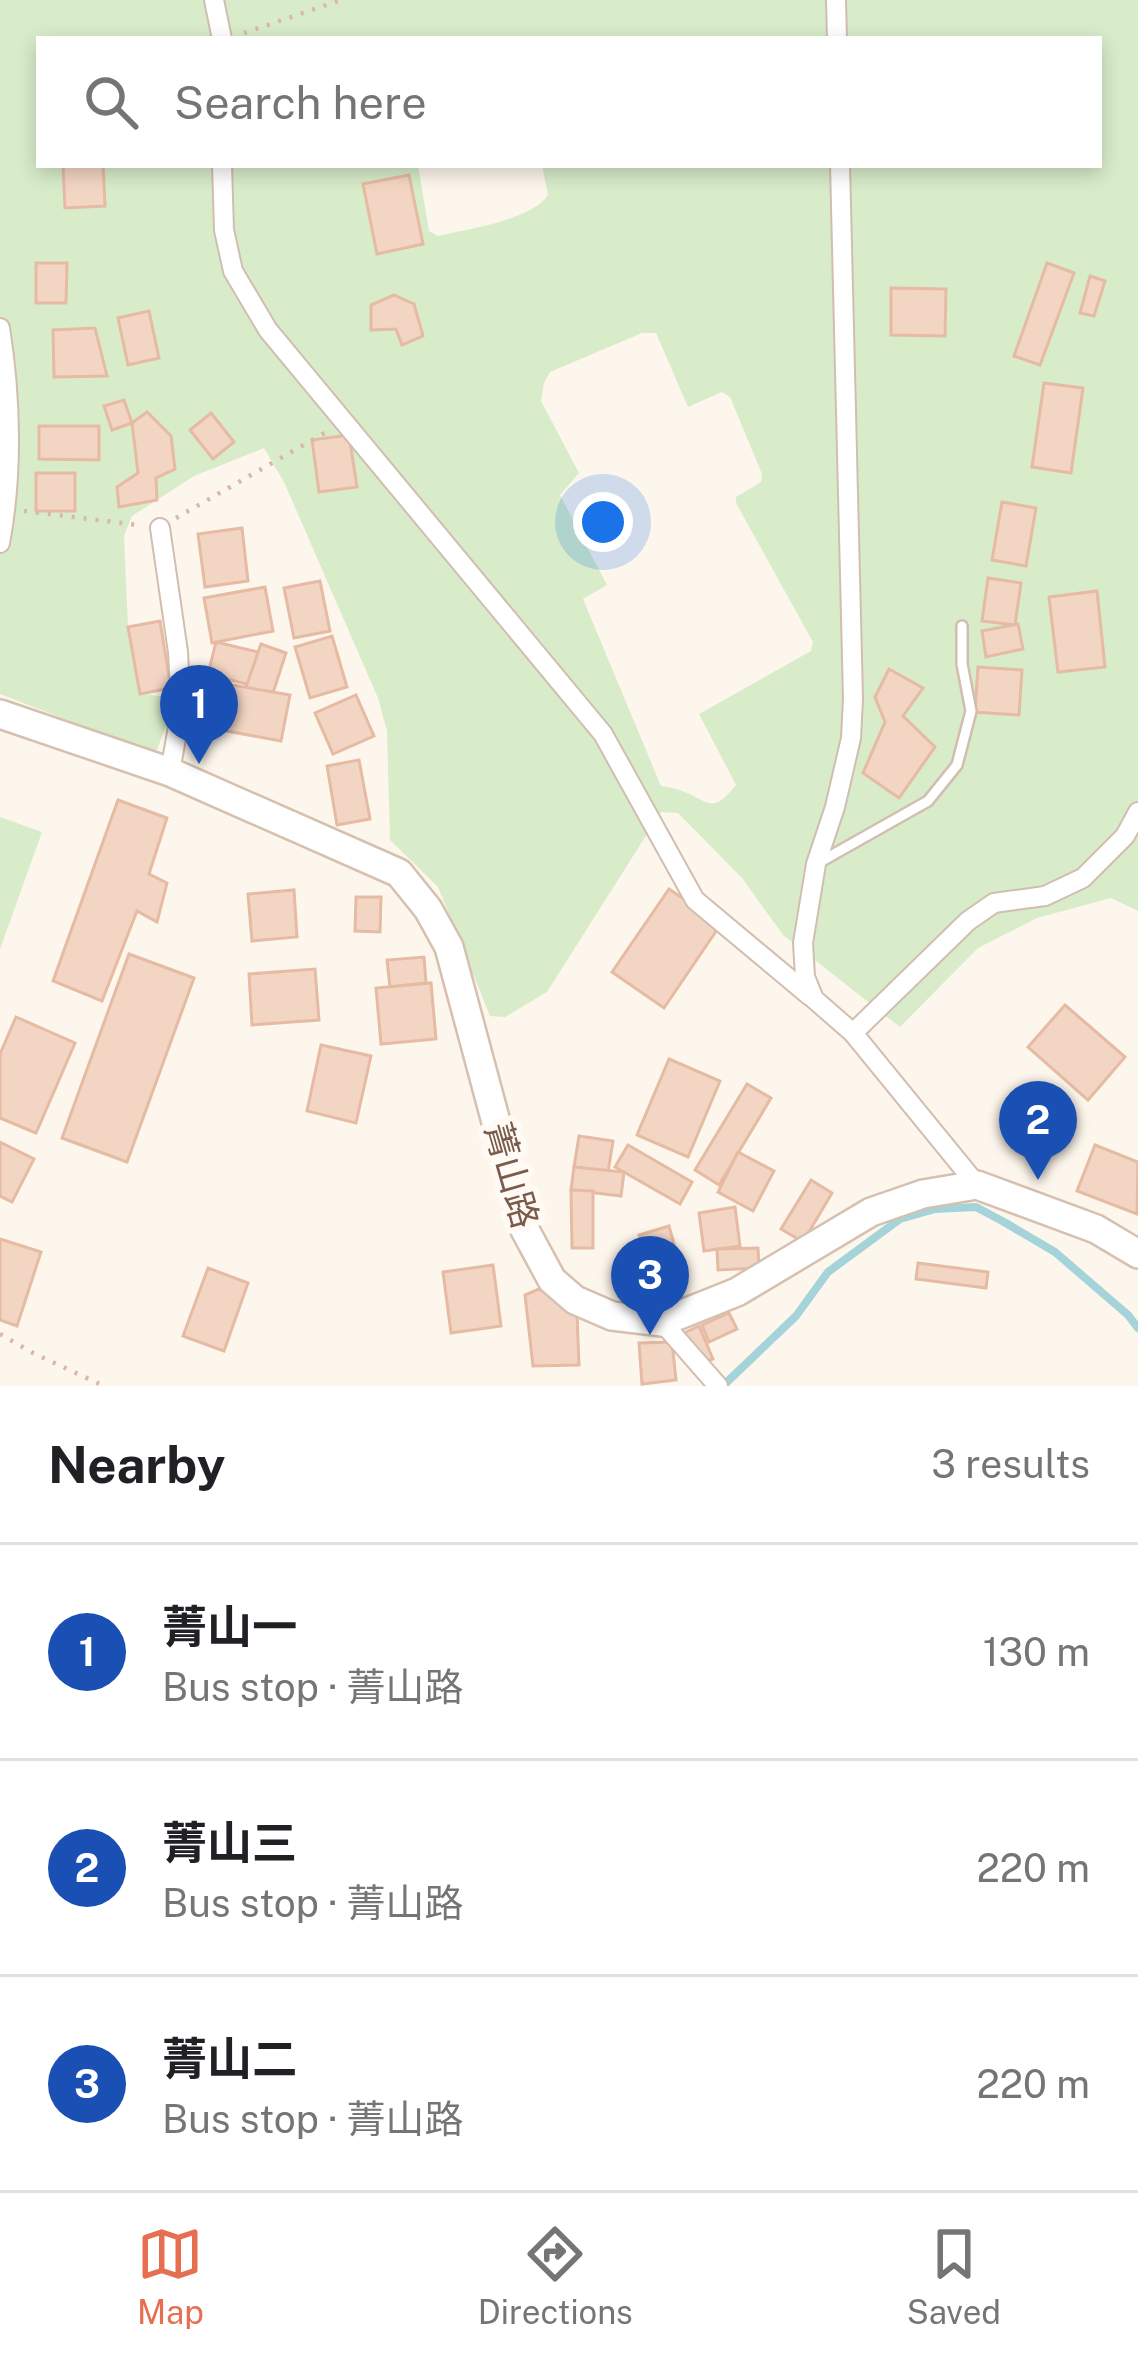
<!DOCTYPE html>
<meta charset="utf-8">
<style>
:root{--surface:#fff;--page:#f6f6f6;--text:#202124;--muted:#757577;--line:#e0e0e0;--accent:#e76f51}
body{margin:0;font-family:"Public Sans","Noto Sans TC",sans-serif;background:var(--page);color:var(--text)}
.you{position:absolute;left:603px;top:522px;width:42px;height:42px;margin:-30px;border:9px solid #fff;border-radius:50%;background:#1a73e8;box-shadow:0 0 0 18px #1a73e833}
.badge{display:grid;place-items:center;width:78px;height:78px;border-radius:50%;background:var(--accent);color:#fff;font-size:39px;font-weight:700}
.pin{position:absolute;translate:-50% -99px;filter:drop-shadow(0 3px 6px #0008)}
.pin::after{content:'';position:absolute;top:63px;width:42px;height:36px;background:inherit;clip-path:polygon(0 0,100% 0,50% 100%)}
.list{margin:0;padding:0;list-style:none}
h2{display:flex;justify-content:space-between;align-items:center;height:156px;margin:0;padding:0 48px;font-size:51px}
h2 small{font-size:39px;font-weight:400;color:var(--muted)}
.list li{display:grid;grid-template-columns:78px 1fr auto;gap:36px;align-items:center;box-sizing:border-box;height:216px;padding:0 48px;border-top:3px solid var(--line)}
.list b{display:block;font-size:45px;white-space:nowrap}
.list p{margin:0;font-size:39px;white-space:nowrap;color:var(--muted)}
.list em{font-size:39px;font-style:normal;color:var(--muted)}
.icon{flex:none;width:66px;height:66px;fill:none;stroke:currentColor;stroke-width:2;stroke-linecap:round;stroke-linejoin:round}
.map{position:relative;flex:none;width:1138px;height:1386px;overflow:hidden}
.search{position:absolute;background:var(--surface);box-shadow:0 6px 18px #0003;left:36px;right:36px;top:36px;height:132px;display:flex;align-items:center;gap:30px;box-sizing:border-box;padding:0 42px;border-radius:0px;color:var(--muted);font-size:45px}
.sheet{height:804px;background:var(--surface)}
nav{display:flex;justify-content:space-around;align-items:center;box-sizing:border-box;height:168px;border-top:3px solid var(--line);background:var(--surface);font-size:33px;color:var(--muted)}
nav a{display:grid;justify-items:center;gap:6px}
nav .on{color:var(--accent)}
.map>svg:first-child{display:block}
.green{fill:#d8ecc9;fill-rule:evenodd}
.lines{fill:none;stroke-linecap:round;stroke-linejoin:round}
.stream{stroke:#a5d3da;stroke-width:8}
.building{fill:#f3d5c3;stroke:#e6bba3;stroke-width:3}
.lane-casing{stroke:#d1beb0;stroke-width:14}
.street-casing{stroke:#d1beb0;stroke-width:22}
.secondary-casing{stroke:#d6c0b0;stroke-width:32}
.path{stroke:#d9b8a5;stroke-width:4.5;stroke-dasharray:3 9;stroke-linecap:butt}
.lane{stroke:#fff;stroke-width:9}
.street{stroke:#fff;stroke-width:18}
.secondary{stroke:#fff;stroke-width:27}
.labels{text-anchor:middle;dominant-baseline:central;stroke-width:12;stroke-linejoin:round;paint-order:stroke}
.street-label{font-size:36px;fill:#7a5c4d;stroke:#fffaf3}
</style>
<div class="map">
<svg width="1138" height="1386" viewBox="0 0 1138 1386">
<rect width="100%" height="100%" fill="#fdf6ec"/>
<!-- green -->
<g class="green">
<path d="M0,0H1138V911L1111,898L1037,918L978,948L900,1027L783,935L742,878L678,813L661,812L547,992L505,1017L490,1016L438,887L390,840L387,731L378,698L284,482L264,448L194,476L132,516L124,536L128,627L140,693L170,698L167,722L157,750H145L0,694ZM39,39H1099V165H542L548,195C532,220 467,229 438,236L429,231L418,165H39ZM642,333H656L688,407L722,392L730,397L762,474L761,482L736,497V503L813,642L811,651L699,714L736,785C711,816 710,801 682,791C675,788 668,787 661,786L583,599L607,585L560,495L579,473L541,401L544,383L550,372Z"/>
<path d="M0,817L42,832L0,949Z"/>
</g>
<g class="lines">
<!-- stream -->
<path class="stream" d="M727,1382L796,1316L828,1272L900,1219L935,1209L976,1207L1004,1222L1055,1252L1128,1315L1138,1328"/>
</g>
<!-- building -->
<g class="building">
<path d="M63,165H103L105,206L65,208Z"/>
<path d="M409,175L423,244L377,254L363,184Z"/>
<path d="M36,263H67L66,303H36Z"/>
<path d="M1047,263L1074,273L1040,365L1014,356Z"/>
<path d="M1090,276L1105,281L1094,316L1080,313Z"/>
<path d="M891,288L946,289L945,336L891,335Z"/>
<path d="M394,295L414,304L423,336L402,345L396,329L371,330V305Z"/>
<path d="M149,311L159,358L128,365L118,318Z"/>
<path d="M95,328L107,376L54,377L53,330Z"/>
<path d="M1044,383L1083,388L1071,473L1032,467Z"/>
<path d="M124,400L132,423L112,430L104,406Z"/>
<path d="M147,412L171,436L175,469L156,478L157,500L119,507L117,487L138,473L132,423Z"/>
<path d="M211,413L234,442L213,459L190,430Z"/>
<path d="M39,426H99V460L39,459Z"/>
<path d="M349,435L357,487L319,492L312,440Z"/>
<rect x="36" y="473" width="39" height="38"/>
<path d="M1002,502L1036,508L1026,566L992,560Z"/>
<path d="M242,528L248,581L205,587L198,534Z"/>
<path d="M988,578L1021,583L1015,625L982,621Z"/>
<path d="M320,581L330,631L294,638L284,588Z"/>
<path d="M265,587L273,631L212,643L204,598Z"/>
<path d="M1097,591L1105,667L1058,672L1049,597Z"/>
<path d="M160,621L171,688L140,694L128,627Z"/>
<path d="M1018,624L1023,649L986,657L982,631Z"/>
<path d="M332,636L347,687L310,698L295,647Z"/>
<path d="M216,642L258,652L250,685L208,674Z"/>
<path d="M261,644L286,653L271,699L245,690Z"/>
<path d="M978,667L1022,670L1019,715L975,712Z"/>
<path d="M889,669L923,688L903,716L935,747L899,798L863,773L885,722L875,697Z"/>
<path d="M198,679L290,695L281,741L189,724Z"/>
<path d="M356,695L374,736L333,754L315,713Z"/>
<path d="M359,760L370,819L337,825L327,766Z"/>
<path d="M118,800L167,818L149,874L167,883L157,922L137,911L102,1001L53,981Z"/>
<path d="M669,889L721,924L664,1008L612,972Z"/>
<path d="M294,890L297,937L252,941L248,894Z"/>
<path d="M356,897H381L380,932L355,931Z"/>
<path d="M129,954L194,978L127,1162L62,1138Z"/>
<path d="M424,957L426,983L390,987L387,960Z"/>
<path d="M315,969L319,1020L252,1025L249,974Z"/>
<path d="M431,983L436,1039L381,1044L376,988Z"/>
<path d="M1065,1005L1125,1057L1088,1100L1028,1047Z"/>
<path d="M16,1017L75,1043L36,1133L0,1118V1054Z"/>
<path d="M321,1045L371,1056L356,1123L307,1111Z"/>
<path d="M669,1059L720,1081L688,1157L637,1135Z"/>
<path d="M747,1084L771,1098L719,1185L695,1170Z"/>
<path d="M579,1136L613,1141L608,1172L574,1167Z"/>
<path d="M0,1142L34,1159L12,1202L0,1196Z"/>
<path d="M628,1145L692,1182L680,1204L615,1167Z"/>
<path d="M1095,1145L1138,1162L1137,1214L1077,1191Z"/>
<path d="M738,1152L774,1171L753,1211L718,1192Z"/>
<path d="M574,1167L624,1172L621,1196L571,1190Z"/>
<path d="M811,1180L832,1193L803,1242L781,1229Z"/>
<path d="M571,1190L593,1191V1248H572Z"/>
<path d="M735,1207L740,1246L704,1251L699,1213Z"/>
<path d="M669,1226L685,1284L656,1292L639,1235Z"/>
<path d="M0,1239L41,1252L17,1326L0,1320Z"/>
<path d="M758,1248L759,1268L718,1270L717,1249Z"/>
<path d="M918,1263L988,1272L986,1288L916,1279Z"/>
<path d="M493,1265L501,1326L451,1333L443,1272Z"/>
<path d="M208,1268L248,1283L224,1351L183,1336Z"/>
<path d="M539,1289L577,1314L579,1365L533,1366L525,1295Z"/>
<path d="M729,1313L737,1329L709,1342L702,1325Z"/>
<path d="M699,1326L713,1359L704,1362L680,1335Z"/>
<path d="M672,1342L676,1380L642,1384L639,1343Z"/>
</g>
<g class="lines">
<defs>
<path id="lane" d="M820,862L928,801L957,765L971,711L962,664V626"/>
<g id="street">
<path d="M214,0L222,39"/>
<path d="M836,0L837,39"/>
<path d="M222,165L224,230L233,271L268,330L603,734L695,900L810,996"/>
<path d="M840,165L853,699L851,738L835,807L816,864L803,943L805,977L814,999L853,1033L977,1185"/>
<path d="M0,328C11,397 13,474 0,543"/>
<path d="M160,528L178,652L181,710L170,772"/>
<path d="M853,1033L968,921L994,903L1045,896L1083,878L1125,836L1138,812"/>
<path d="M662,1322L718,1386"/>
</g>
<path id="secondary" d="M0,714L170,772L399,873L428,909L449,947L525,1230L552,1280L575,1300L612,1316L662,1322L737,1292L871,1212L923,1194L977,1185L1096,1229L1138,1254"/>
</defs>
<!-- lane casing -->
<use href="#lane" class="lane-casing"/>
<!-- street casing -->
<use href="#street" class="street-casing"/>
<!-- secondary casing -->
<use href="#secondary" class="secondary-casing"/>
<!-- path -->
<g class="path">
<path d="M244,33L341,0"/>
<path d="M24,511L138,525"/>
<path d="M176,518L328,431"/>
<path d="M0,1334L33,1353L104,1386"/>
</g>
<!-- lane -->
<use href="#lane" class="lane"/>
<!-- street -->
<use href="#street" class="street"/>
<!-- secondary -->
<use href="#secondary" class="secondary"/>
</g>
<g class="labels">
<!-- street labels -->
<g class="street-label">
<text transform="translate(512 1175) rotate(74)">菁山路</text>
</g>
</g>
</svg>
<div class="you"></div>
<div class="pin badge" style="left:199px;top:764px;background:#1a4fb4">1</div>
<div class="pin badge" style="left:1038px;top:1180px;background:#1a4fb4">2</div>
<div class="pin badge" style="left:650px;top:1335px;background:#1a4fb4">3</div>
<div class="search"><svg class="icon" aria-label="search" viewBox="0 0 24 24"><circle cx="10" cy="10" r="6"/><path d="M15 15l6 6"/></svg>Search here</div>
</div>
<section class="sheet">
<h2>Nearby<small>3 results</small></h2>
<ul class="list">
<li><span class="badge" style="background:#1a4fb4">1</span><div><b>菁山一</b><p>Bus stop · 菁山路</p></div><em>130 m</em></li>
<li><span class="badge" style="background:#1a4fb4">2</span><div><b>菁山三</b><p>Bus stop · 菁山路</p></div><em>220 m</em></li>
<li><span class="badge" style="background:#1a4fb4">3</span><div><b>菁山二</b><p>Bus stop · 菁山路</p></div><em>220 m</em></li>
</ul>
</section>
<nav>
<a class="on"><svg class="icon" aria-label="map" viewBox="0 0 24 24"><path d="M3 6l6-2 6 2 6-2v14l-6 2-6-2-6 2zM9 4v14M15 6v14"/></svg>Map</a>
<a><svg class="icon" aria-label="directions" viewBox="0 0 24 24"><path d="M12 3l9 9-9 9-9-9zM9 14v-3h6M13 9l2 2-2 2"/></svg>Directions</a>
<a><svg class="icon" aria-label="saved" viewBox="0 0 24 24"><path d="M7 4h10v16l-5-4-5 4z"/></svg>Saved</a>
</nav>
